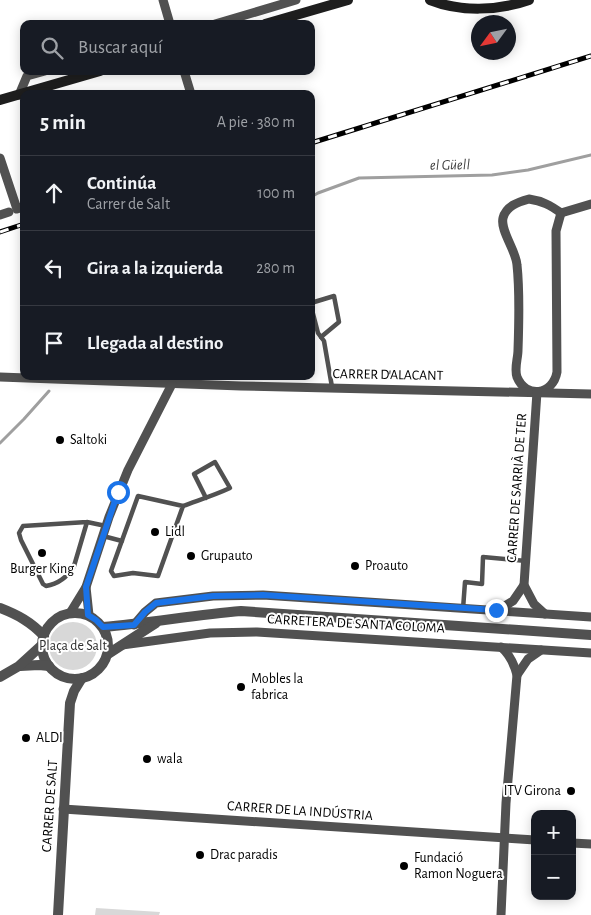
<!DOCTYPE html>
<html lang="es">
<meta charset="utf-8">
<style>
:root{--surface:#171b24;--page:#20242c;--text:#f1f3f6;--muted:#9ea1a6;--line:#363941}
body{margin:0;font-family:"Alegreya Sans",sans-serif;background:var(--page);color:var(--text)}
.controls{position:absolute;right:15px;bottom:15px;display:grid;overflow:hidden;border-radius:10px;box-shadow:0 2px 12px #0003}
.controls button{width:45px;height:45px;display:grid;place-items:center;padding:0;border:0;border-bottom:1px solid var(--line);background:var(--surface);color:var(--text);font:25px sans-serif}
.compass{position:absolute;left:471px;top:15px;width:45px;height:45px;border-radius:50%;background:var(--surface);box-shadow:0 2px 12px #0003;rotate:237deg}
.stop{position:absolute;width:15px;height:15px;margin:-11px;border:4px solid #1a73e8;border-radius:50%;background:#fff}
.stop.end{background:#1a73e8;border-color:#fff;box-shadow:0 1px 5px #0008}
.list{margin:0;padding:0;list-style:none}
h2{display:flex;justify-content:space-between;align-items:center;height:65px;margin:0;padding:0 20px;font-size:21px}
h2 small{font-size:16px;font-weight:400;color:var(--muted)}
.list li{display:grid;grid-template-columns:32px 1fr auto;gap:15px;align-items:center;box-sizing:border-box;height:75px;padding:0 20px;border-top:1px solid var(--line)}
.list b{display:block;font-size:19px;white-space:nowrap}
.list p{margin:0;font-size:16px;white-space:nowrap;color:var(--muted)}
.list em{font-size:16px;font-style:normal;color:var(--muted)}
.icon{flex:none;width:28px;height:28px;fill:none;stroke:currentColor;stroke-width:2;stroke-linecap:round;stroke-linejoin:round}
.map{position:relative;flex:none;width:591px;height:915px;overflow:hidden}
.search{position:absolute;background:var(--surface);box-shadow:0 2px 12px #0003;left:20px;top:20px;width:295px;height:55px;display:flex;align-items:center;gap:12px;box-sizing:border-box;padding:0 18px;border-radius:10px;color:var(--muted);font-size:19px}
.panel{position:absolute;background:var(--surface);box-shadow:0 2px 12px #0003;left:20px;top:90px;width:295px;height:290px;border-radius:10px}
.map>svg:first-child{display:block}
.green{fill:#d8d8d8}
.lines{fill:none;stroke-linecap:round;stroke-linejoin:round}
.stream{stroke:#9f9f9f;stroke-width:3}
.service{stroke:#515151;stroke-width:4.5}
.minor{stroke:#515151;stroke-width:9}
.tertiary{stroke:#515151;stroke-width:10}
.secondary{stroke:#1e1e1e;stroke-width:10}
.rail-casing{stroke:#000;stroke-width:5}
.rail{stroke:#fff;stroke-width:3;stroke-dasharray:9;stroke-linecap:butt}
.route{stroke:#1a73e8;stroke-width:6}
.poi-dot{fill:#000;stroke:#fff;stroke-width:2}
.labels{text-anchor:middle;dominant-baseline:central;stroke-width:4;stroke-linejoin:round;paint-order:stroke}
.street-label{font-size:14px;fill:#000;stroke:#fff}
.poi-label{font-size:14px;fill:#000;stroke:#fff;text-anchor:start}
.park-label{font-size:14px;fill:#2f2f2f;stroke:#fff}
.water-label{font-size:15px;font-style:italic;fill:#404040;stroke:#fff}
</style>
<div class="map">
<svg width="591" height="915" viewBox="0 0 591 915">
<rect width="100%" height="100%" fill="#fff"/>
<!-- green -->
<g class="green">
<circle cx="73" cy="646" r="24"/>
<path d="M96,908L160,912L159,915H95Z"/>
</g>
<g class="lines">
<!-- stream -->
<g class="stream">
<path d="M311,197L318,193L359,178L492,175L528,170L591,155"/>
<path d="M0,443L24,419L49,391"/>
</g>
<!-- service -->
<g class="service">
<path d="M311,303L334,296L339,322L321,337"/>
<path d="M311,306L318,333L324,341L332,387"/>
<path d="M138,496L183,506L158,576L133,573L114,576L111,571Z"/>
<path d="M183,506C199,500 215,495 230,488L215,462L194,474L206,498"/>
<path d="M87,522L74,566C68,576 58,584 46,586L43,584L21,540L19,533L23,526L87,522L106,526"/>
<path d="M103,536L122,541"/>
<path d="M463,609L465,582L482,584L483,557L526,561"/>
</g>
<!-- minor -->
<g class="minor">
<path d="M163,0L170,24"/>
<path d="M215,24L296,0"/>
<path d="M184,71L191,94"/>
<path d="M19,95L27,76L45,71"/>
<path d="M0,158L17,209L24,207"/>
<path d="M529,199C542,201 550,205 561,213L556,231L557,372C553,395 526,399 517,377C514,368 518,359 518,350C519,322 520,293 517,265C516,250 500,231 503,218C506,206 518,202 529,199Z"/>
<path d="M561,213L591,204"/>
<path d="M0,215L9,212"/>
<path d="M0,377L241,386L591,394"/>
<path d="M537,392L524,585L534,604L545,614"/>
<path d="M86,587L89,615"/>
<path d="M498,610L513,601L524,585"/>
<path d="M70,613L86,587L109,517L128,470L172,384"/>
<path d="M134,625L145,612L156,603L213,596L263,595L591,617"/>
<path d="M122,645L210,633L257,632L591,653"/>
<path d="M501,647C510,655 514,663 517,675L506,803L501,915"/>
<path d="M517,675L528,659L541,650"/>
<path d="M63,809L535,840"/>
<path d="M572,843L591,844"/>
</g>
<!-- tertiary -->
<g class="tertiary">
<path d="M0,608C18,615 31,622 44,636"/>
<circle cx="75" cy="646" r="33"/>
<path d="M103,627C149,623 195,615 241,611L591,635"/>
<path d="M108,654L156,623"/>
<path d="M20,666L39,665L49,666"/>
<path d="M0,677L19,666L42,645"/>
<path d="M58,915L70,703L74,691L82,678"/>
</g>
<!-- secondary -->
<g class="secondary">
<path d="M430,0C460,12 498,11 529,0"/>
<path d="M265,24L348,0"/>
<path d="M0,100L100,71"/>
</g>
<defs>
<g id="rail">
<path d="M311,143L591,56"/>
<path d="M0,232L24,224"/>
</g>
</defs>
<!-- rail casing -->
<use href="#rail" class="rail-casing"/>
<!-- rail -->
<use href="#rail" class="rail"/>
</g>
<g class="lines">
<!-- route -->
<path class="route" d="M118,492L86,587L88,615L96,620L103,627L134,625L145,612L156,603L213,596L263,595L496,610"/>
</g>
<!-- markers -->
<g class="poi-dot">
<circle cx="60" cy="440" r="5"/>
<circle cx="155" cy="532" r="5"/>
<circle cx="42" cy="553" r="5"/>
<circle cx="191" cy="556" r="5"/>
<circle cx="355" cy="566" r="5"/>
<circle cx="241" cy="687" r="5"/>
<circle cx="26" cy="738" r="5"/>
<circle cx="147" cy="759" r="5"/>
<circle cx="571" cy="791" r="5"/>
<circle cx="200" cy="855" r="5"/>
<circle cx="404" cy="866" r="5"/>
</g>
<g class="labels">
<!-- street labels -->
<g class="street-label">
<text transform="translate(388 375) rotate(1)">CARRER D'ALACANT</text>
<text transform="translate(517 488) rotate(-86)">CARRER DE SARRIÀ DE TER</text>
<text transform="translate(356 624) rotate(3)">CARRETERA DE SANTA COLOMA</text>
<text transform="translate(50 806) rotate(-86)">CARRER DE SALT</text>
<text transform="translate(300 811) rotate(4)">CARRER DE LA INDÚSTRIA</text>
</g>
<!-- poi labels -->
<g class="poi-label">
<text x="70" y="440">Saltoki</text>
<text x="165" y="532">Lidl</text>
<text x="201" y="556">Grupauto</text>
<text x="365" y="566">Proauto</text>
<text x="42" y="569" text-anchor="middle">Burger King</text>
<text x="251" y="679">Mobles la<tspan x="251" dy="16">fabrica</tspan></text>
<text x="36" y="738">ALDI</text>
<text x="157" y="759">wala</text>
<text x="561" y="791" text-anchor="end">ITV Girona</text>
<text x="210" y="855">Drac paradis</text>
<text x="414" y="858">Fundació<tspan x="414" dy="16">Ramon Noguera</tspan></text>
</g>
<!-- park labels -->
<g class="park-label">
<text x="73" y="646">Plaça de Salt</text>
</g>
<!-- water labels -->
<g class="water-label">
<text transform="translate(450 165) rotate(-1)">el Güell</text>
</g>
</g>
</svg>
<div class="controls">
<button>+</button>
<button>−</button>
</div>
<svg class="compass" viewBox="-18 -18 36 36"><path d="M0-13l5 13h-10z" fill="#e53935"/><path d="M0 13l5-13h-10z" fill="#9ea1a6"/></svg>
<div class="stop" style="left:118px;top:492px"></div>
<div class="stop end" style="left:496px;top:610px"></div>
<div class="search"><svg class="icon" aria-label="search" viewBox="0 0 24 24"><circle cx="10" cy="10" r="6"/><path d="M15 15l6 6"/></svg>Buscar aquí</div>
<section class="panel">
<h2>5 min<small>A pie · 380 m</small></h2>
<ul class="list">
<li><svg class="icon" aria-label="ahead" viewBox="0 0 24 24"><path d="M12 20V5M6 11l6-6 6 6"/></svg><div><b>Continúa</b><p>Carrer de Salt</p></div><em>100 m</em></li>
<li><svg class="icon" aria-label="left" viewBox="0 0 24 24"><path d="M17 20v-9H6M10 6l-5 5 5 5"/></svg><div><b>Gira a la izquierda</b></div><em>280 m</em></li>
<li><svg class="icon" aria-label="arrive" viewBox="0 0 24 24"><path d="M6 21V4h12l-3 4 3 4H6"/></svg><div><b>Llegada al destino</b></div></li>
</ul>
</section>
</div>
